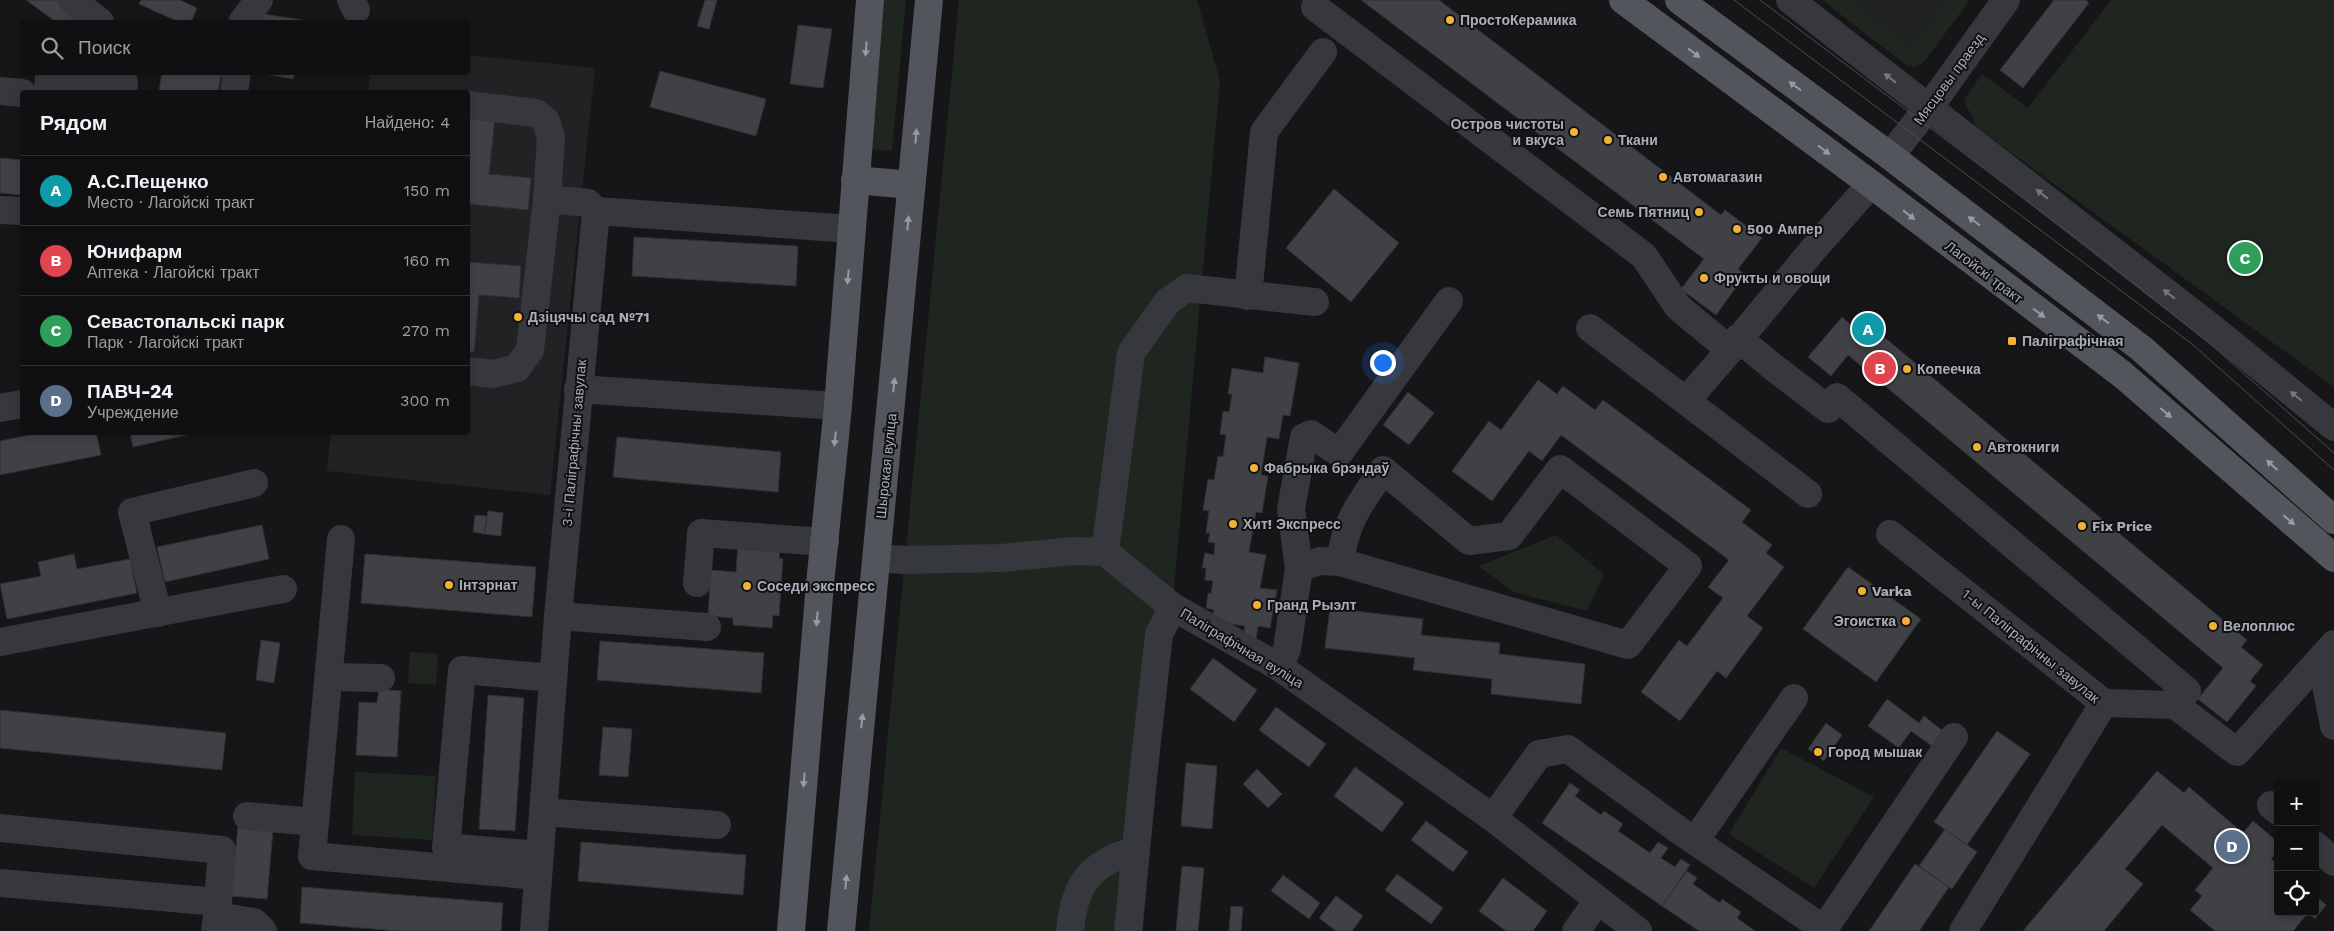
<!DOCTYPE html>
<html lang="ru">
<meta charset="utf-8">
<style>
:root{--surface:#101012;--page:#1e1e20;--text:#f1f3f6;--muted:#9c9d9f;--line:#303032;--accent:#0f766e}
body{margin:0;font-family:"Work Sans",sans-serif;background:var(--page);color:var(--text)}
.controls{position:absolute;right:15px;bottom:15px;display:grid;overflow:hidden;border-radius:5px;box-shadow:0 2px 8px #0003}
.controls button{width:45px;height:45px;display:grid;place-items:center;padding:0;border:0;border-bottom:1px solid var(--line);background:var(--surface);color:var(--text);font:25px sans-serif}
.you{position:absolute;left:1382px;top:362px;width:18px;height:18px;margin:-12px;border:4px solid #fff;border-radius:50%;background:#1a73e8;box-shadow:0 0 0 8px #1a73e833}
.badge{display:grid;place-items:center;width:32px;height:32px;border-radius:50%;background:var(--accent);color:#fff;font-size:16px;font-weight:700}
.pin{position:absolute;translate:-50% -50%;border:2px solid #fff;box-shadow:0 1px 5px #0006}
.list{margin:0;padding:0;list-style:none}
h2{display:flex;justify-content:space-between;align-items:center;height:65px;margin:0;padding:0 20px;font-size:21px}
h2 small{font-size:16px;font-weight:400;color:var(--muted)}
.list li{display:grid;grid-template-columns:32px 1fr auto;gap:15px;align-items:center;box-sizing:border-box;height:70px;padding:0 20px;border-top:1px solid var(--line)}
.list b{display:block;font-size:19px;white-space:nowrap}
.list p{margin:0;font-size:16px;white-space:nowrap;color:var(--muted)}
.list em{font-size:16px;font-style:normal;color:var(--muted)}
.icon{flex:none;width:28px;height:28px;fill:none;stroke:currentColor;stroke-width:2;stroke-linecap:round;stroke-linejoin:round}
.map{position:relative;flex:none;width:2334px;height:931px;overflow:hidden}
.search{position:absolute;background:var(--surface);box-shadow:0 2px 8px #0003;left:20px;top:20px;width:450px;height:55px;display:flex;align-items:center;gap:12px;box-sizing:border-box;padding:0 18px;border-radius:5px;color:var(--muted);font-size:19px}
.panel{position:absolute;background:var(--surface);box-shadow:0 2px 8px #0003;left:20px;top:90px;width:450px;height:345px;border-radius:5px}
.map>svg:first-child{display:block}
.built{fill:#222225}
.green{fill:#1e261f}
.building{fill:#404145;stroke:#303034}
.lines{fill:none;stroke-linecap:round;stroke-linejoin:round}
.minor{stroke:#37383d;stroke-width:28}
.major{stroke:#53555c;stroke-width:28}
.tram{stroke:#4a4c52;stroke-width:1}
.oneway{fill:#979ba6}
.oneway2{fill:#757881}
.poi-dot{fill:#f2b134;stroke:#111113;stroke-width:2}
.labels{text-anchor:middle;dominant-baseline:central;stroke-width:4;stroke-linejoin:round;paint-order:stroke}
.poi-label{font-size:14px;font-weight:bold;fill:#a8adb8;stroke:#111113;text-anchor:start}
.street-label{font-size:14px;fill:#a8adb8;stroke:#111113}
</style>
<div class="map">
<svg width="2334" height="931" viewBox="0 0 2334 931">
<rect width="100%" height="100%" fill="#161618"/>
<!-- built -->
<g class="built">
<path d="M1852,0H1945L1911,45Z"/>
<path d="M468,55L595,68L550,495L327,471L331,433L468,432V92H368L370,73L468,72Z"/>
</g>
<!-- green -->
<g class="green">
<path d="M881,0H906L892,151L868,149Z"/>
<path d="M959,0H1197L1220,81L1143,931H869Z"/>
<path d="M1822,0H1852L1911,45L1945,0H1970L1923,63L1915,67L1906,65Z"/>
<path d="M2111,0H2334V387L1977,128L1964,100L1982,74L2028,108Z"/>
<path d="M1556,535L1604,574L1587,611L1513,592L1479,566Z"/>
<path d="M410,652L438,654L436,685L408,683Z"/>
<path d="M1781,748L1874,797L1814,888L1729,834Z"/>
<path d="M355,772L436,776L432,840L352,835Z"/>
</g>
<!-- building -->
<g class="building">
<path d="M26,0H63L80,13L74,22H56Z"/>
<path d="M141,0H180L197,8L191,22H179L139,4Z"/>
<path d="M705,0H717L709,29L697,26Z"/>
<path d="M1361,0H1439L1721,215L1725,210L1762,238L1738,269L1745,275L1716,315L1681,289L1704,259Z"/>
<path d="M2054,0H2086L2089,3L2023,88L2000,70Z"/>
<path d="M263,14L303,20L302,22H261Z"/>
<path d="M798,25L832,29L823,88L790,84Z"/>
<path d="M660,71L766,99L756,136L650,107Z"/>
<path d="M162,72H222L218,92H159Z"/>
<path d="M253,72H295L293,79Z"/>
<path d="M468,115L495,117L489,174L531,178L528,210L468,204Z"/>
<path d="M0,158L22,160V195L0,193Z"/>
<path d="M1334,189L1399,243L1351,302L1286,248Z"/>
<path d="M634,237L798,246L796,286L632,276Z"/>
<path d="M468,262L521,266L519,298L479,295L474,352H468Z"/>
<path d="M1842,317L1858,331L1866,322L2247,640L2241,647L2263,665L2250,681L2256,686L2227,722L2198,699L2223,668L1848,355L1831,376L1808,357Z"/>
<path d="M1265,357L1299,363L1290,416L1283,415L1279,439L1267,437L1261,475L1268,476L1262,513L1256,512L1249,552L1266,555L1260,588L1277,590L1270,628L1258,626L1256,640L1243,638L1245,626L1212,621L1214,610L1206,608L1208,593L1211,594L1213,581L1205,580L1206,568H1202L1205,553L1214,555L1215,543L1208,542L1210,533H1206L1209,511L1203,510L1208,479L1214,480L1218,456L1223,457L1226,435L1220,434L1223,411L1229,412L1232,394H1228L1232,368L1263,373Z"/>
<path d="M1538,380L1557,394L1563,386L1595,410L1603,400L1751,510L1742,522L1772,545L1766,553L1784,567L1747,616L1763,628L1726,678L1717,671L1680,721L1641,692L1679,640L1687,646L1723,598L1708,587L1729,560L1561,435L1542,461L1529,451L1492,501L1452,471L1489,421L1501,430Z"/>
<path d="M1408,392L1434,413L1409,445L1383,425Z"/>
<path d="M44,432H96L101,455L0,475V441Z"/>
<path d="M130,432H200L133,447Z"/>
<path d="M617,437L781,452L778,492L613,477Z"/>
<path d="M488,511L503,513L501,536L484,534Z"/>
<path d="M475,515L487,516L484,534L473,532Z"/>
<path d="M262,525L269,559L165,582L157,547Z"/>
<path d="M738,545L780,548L779,558L783,559L779,616L773,615L772,628L733,625V618L708,616L711,570L736,572Z"/>
<path d="M74,554L77,569L130,559L137,593L7,619L0,584L41,576L38,562Z"/>
<path d="M365,554L536,567L532,617L361,603Z"/>
<path d="M1848,567L1921,619L1876,682L1803,629Z"/>
<path d="M1330,608L1423,619L1421,635L1500,643L1499,654L1585,664L1581,704L1491,694L1492,679L1413,670L1415,658L1325,648Z"/>
<path d="M261,640L280,643L274,683L256,680Z"/>
<path d="M600,641L764,653L761,693L597,680Z"/>
<path d="M1213,658L1257,690L1234,722L1190,689Z"/>
<path d="M379,689L401,691L397,757L356,755L359,702L377,703Z"/>
<path d="M488,695L524,698L515,831L479,829Z"/>
<path d="M1887,699L1919,723L1924,716L1943,731L1932,746L1911,731L1899,748L1868,726Z"/>
<path d="M1276,707L1326,744L1309,767L1259,730Z"/>
<path d="M0,710L226,733L222,770L0,748Z"/>
<path d="M1826,723L1842,735L1824,761L1808,749Z"/>
<path d="M603,727L632,729L628,777L599,775Z"/>
<path d="M1997,731L2030,754L1967,845L1934,822Z"/>
<path d="M1186,763L1217,766L1212,829L1181,826Z"/>
<path d="M1355,767L1404,803L1382,832L1334,796Z"/>
<path d="M1257,769L1282,794L1268,808L1243,784Z"/>
<path d="M2157,771L2184,793L2189,787L2243,833L2253,821L2278,842V851L2271,859L2278,864V912H2315V895L2326,905L2315,919L2308,913L2293,931H2215L2190,910L2202,896L2195,890L2213,868L2162,825L2125,869L2143,884L2104,931H2023Z"/>
<path d="M1570,783L1580,790L1575,796L1601,815L1604,811L1623,824L1618,831L1650,853L1658,842L1668,848L1661,858L1675,867L1681,859L1690,865L1662,906L1542,823Z"/>
<path d="M1426,821L1468,852L1453,872L1411,840Z"/>
<path d="M238,827L273,830L267,899L231,896Z"/>
<path d="M1945,829L1977,852L1952,889L1919,866Z"/>
<path d="M581,842L746,855L743,895L578,881Z"/>
<path d="M1915,864L1949,887L1919,931H1869Z"/>
<path d="M1182,866L1204,868L1198,931H1176Z"/>
<path d="M1687,871L1697,878L1693,884L1720,903L1722,899L1741,912L1737,918L1755,931H1699L1662,906Z"/>
<path d="M1397,874L1443,908L1431,924L1385,890Z"/>
<path d="M1283,875L1320,903L1309,919L1271,891Z"/>
<path d="M1503,878L1547,911L1533,931H1506L1479,911Z"/>
<path d="M302,887L503,903L501,931H398L300,923Z"/>
<path d="M1336,896L1363,916L1352,931H1336L1319,918Z"/>
<path d="M1231,906L1243,907L1241,931H1229Z"/>
</g>
<g class="lines">
<!-- minor -->
<g class="minor">
<path d="M72,0L100,22"/>
<path d="M351,0L356,10"/>
<path d="M1790,0L2216,331L2334,427"/>
<path d="M1315,7L1644,256L1678,307L1730,350L1811,252L1871,184"/>
<path d="M242,22L259,0"/>
<path d="M0,91L22,93"/>
<path d="M48,92L49,75L124,82L123,92"/>
<path d="M234,92L237,72"/>
<path d="M468,105L536,113L546,121L551,138L547,199L530,350L517,368L493,374L468,371"/>
<path d="M1890,156L1938,95L2006,0"/>
<path d="M547,199L588,203L596,211"/>
<path d="M0,210L22,211"/>
<path d="M596,211L852,229"/>
<path d="M1248,296L1264,132L1323,52"/>
<path d="M1590,328L1808,494"/>
<path d="M1738,338L1773,367L1828,409L1837,397L2187,691L2175,705"/>
<path d="M578,389L838,406"/>
<path d="M1686,401L1730,350"/>
<path d="M0,408L22,404"/>
<path d="M1890,534L2104,703L1963,931"/>
<path d="M341,539L312,856L538,876"/>
<path d="M1105,552L1131,353L1168,301L1187,288L1315,302"/>
<path d="M877,558L904,560L1002,558L1073,551L1105,552L1173,607L1279,667L1493,818L1638,931"/>
<path d="M1299,568L1291,509L1304,437L1311,434L1339,453L1449,301"/>
<path d="M697,583L701,533L825,542"/>
<path d="M158,613L132,512L254,483"/>
<path d="M558,616L707,627"/>
<path d="M0,642L283,589"/>
<path d="M2321,660L2334,726"/>
<path d="M1279,667L1287,649L1299,568L1320,561L1340,562C1346,519 1360,504 1383,470L1469,541L1509,536L1560,469L1688,566L1628,645L1340,562"/>
<path d="M329,677L381,678"/>
<path d="M2104,703L2175,705L2237,752L2334,644"/>
<path d="M2271,805L2278,811"/>
<path d="M543,812L717,825"/>
<path d="M247,816L315,822"/>
<path d="M1493,818L1539,754L1568,749L1680,831L1824,929L1954,737"/>
<path d="M0,828L222,850L217,916"/>
<path d="M1695,841L1794,698"/>
<path d="M2315,845L2334,862"/>
<path d="M539,855L446,847L462,670L553,678"/>
<path d="M0,883L218,902"/>
<path d="M215,931L217,916L254,922L263,931"/>
<path d="M534,931L558,616L596,211"/>
<path d="M1070,931C1074,884 1090,863 1136,850"/>
<path d="M1128,931L1143,777L1159,634L1173,607"/>
<path d="M1576,931L1598,900"/>
</g>
<!-- major -->
<g class="major">
<path d="M1623,0L1871,184L2123,375L2334,558"/>
<path d="M1679,0L1890,156L2142,349L2334,520"/>
<path d="M855,180L911,185"/>
<path d="M791,931L820,584L838,406L870,0"/>
<path d="M841,931L929,0"/>
</g>
<!-- tram -->
<g class="tram">
<path d="M1734,0L2192,344L2334,470"/>
<path d="M1760,0L2087,246L2214,347L2334,453"/>
</g>
</g>
<!-- one-way arrows -->
<defs><path id="oneway-solid" d="M-6-.8H1V-3.2L6.5 0L1 3.2V.8H-6Z" transform="scale(1.25)"/></defs>
<g class="oneway">
<use href="#oneway-solid" transform="translate(866 49) rotate(94)"/>
<use href="#oneway-solid" transform="translate(1694 53) rotate(37)"/>
<use href="#oneway-solid" transform="translate(1795 86) rotate(-144)"/>
<use href="#oneway-solid" transform="translate(916 136) rotate(-85)"/>
<use href="#oneway-solid" transform="translate(1824 150) rotate(37)"/>
<use href="#oneway-solid" transform="translate(1909 215) rotate(38)"/>
<use href="#oneway-solid" transform="translate(1974 221) rotate(-143)"/>
<use href="#oneway-solid" transform="translate(908 223) rotate(-85)"/>
<use href="#oneway-solid" transform="translate(848 277) rotate(95)"/>
<use href="#oneway-solid" transform="translate(2039 313) rotate(37)"/>
<use href="#oneway-solid" transform="translate(2103 319) rotate(-143)"/>
<use href="#oneway-solid" transform="translate(894 385) rotate(-84)"/>
<use href="#oneway-solid" transform="translate(2166 413) rotate(41)"/>
<use href="#oneway-solid" transform="translate(835 439) rotate(96)"/>
<use href="#oneway-solid" transform="translate(2272 465) rotate(-138)"/>
<use href="#oneway-solid" transform="translate(2289 520) rotate(41)"/>
<use href="#oneway-solid" transform="translate(817 619) rotate(95)"/>
<use href="#oneway-solid" transform="translate(862 721) rotate(-84)"/>
<use href="#oneway-solid" transform="translate(804 780) rotate(95)"/>
<use href="#oneway-solid" transform="translate(846 882) rotate(-84)"/>
</g>
<g class="oneway2">
<use href="#oneway-solid" transform="translate(1890 78) rotate(-142)"/>
<use href="#oneway-solid" transform="translate(2042 194) rotate(-142)"/>
<use href="#oneway-solid" transform="translate(2169 294) rotate(-142)"/>
<use href="#oneway-solid" transform="translate(2296 396) rotate(-141)"/>
</g>
<!-- markers -->
<g class="poi-dot">
<circle cx="1450" cy="20" r="5"/>
<circle cx="1574" cy="132" r="5"/>
<circle cx="1608" cy="140" r="5"/>
<circle cx="1663" cy="177" r="5"/>
<circle cx="1699" cy="212" r="5"/>
<circle cx="1737" cy="229" r="5"/>
<circle cx="1704" cy="278" r="5"/>
<circle cx="518" cy="317" r="5"/>
<rect x="2007" y="336" width="10" height="10" rx="2.5"/>
<circle cx="1907" cy="369" r="5"/>
<circle cx="1977" cy="447" r="5"/>
<circle cx="1254" cy="468" r="5"/>
<circle cx="1233" cy="524" r="5"/>
<circle cx="2082" cy="526" r="5"/>
<circle cx="449" cy="585" r="5"/>
<circle cx="747" cy="586" r="5"/>
<circle cx="1862" cy="591" r="5"/>
<circle cx="1257" cy="605" r="5"/>
<circle cx="1906" cy="621" r="5"/>
<circle cx="2213" cy="626" r="5"/>
<circle cx="1818" cy="752" r="5"/>
</g>
<g class="labels">
<!-- poi labels -->
<g class="poi-label">
<text x="1460" y="20">ПростоКерамика</text>
<text x="1564" y="124" text-anchor="end">Остров чистоты<tspan x="1564" dy="16">и вкуса</tspan></text>
<text x="1618" y="140">Ткани</text>
<text x="1673" y="177">Автомагазин</text>
<text x="1689" y="212" text-anchor="end">Семь Пятниц</text>
<text x="1747" y="229">500 Ампер</text>
<text x="1714" y="278">Фрукты и овощи</text>
<text x="528" y="317">Дзіцячы сад №71</text>
<text x="2022" y="341">Паліграфічная</text>
<text x="1917" y="369">Копеечка</text>
<text x="1987" y="447">Автокниги</text>
<text x="1264" y="468">Фабрыка брэндаў</text>
<text x="1243" y="524">Хит! Экспресс</text>
<text x="2092" y="526">Fix Price</text>
<text x="459" y="585">Інтэрнат</text>
<text x="757" y="586">Соседи экспресс</text>
<text x="1872" y="591">Varka</text>
<text x="1267" y="605">Гранд Рыэлт</text>
<text x="1896" y="621" text-anchor="end">Эгоистка</text>
<text x="2223" y="626">Велоплюс</text>
<text x="1828" y="752">Город мышак</text>
</g>
<!-- street labels -->
<g class="street-label">
<text transform="translate(1949 79) rotate(-54)">Мясцовы праезд</text>
<text transform="translate(1984 272) rotate(37)">Лагойскі тракт</text>
<text transform="translate(574 443) rotate(-85)">3-і Паліграфічны завулак</text>
<text transform="translate(886 466) rotate(-84)">Шырокая вуліца</text>
<text transform="translate(2031 646) rotate(39)">1-ы Паліграфічны завулак</text>
<text transform="translate(1242 648) rotate(31)">Паліграфічная вуліца</text>
</g>
</g>
</svg>
<div class="controls">
<button>+</button>
<button>−</button>
<button><svg class="icon" aria-label="locate" viewBox="0 0 24 24"><circle cx="12" cy="12" r="6"/><path d="M12 2v4M12 18v4M2 12h4M18 12h4"/></svg></button>
</div>
<div class="you"></div>
<div class="pin badge" style="left:1868px;top:329px;background:#0f9aa8">A</div>
<div class="pin badge" style="left:1880px;top:368px;background:#e0444e">B</div>
<div class="pin badge" style="left:2245px;top:258px;background:#2e9e5b">C</div>
<div class="pin badge" style="left:2232px;top:846px;background:#5c6f8a">D</div>
<div class="search"><svg class="icon" aria-label="search" viewBox="0 0 24 24"><circle cx="10" cy="10" r="6"/><path d="M15 15l6 6"/></svg>Поиск</div>
<section class="panel">
<h2>Рядом<small>Найдено: 4</small></h2>
<ul class="list">
<li><span class="badge" style="background:#0f9aa8">A</span><div><b>А.С.Пещенко</b><p>Место · Лагойскі тракт</p></div><em>150 m</em></li>
<li><span class="badge" style="background:#e0444e">B</span><div><b>Юнифарм</b><p>Аптека · Лагойскі тракт</p></div><em>160 m</em></li>
<li><span class="badge" style="background:#2e9e5b">C</span><div><b>Севастопальскі парк</b><p>Парк · Лагойскі тракт</p></div><em>270 m</em></li>
<li><span class="badge" style="background:#5c6f8a">D</span><div><b>ПАВЧ-24</b><p>Учреждение</p></div><em>300 m</em></li>
</ul>
</section>
</div>
